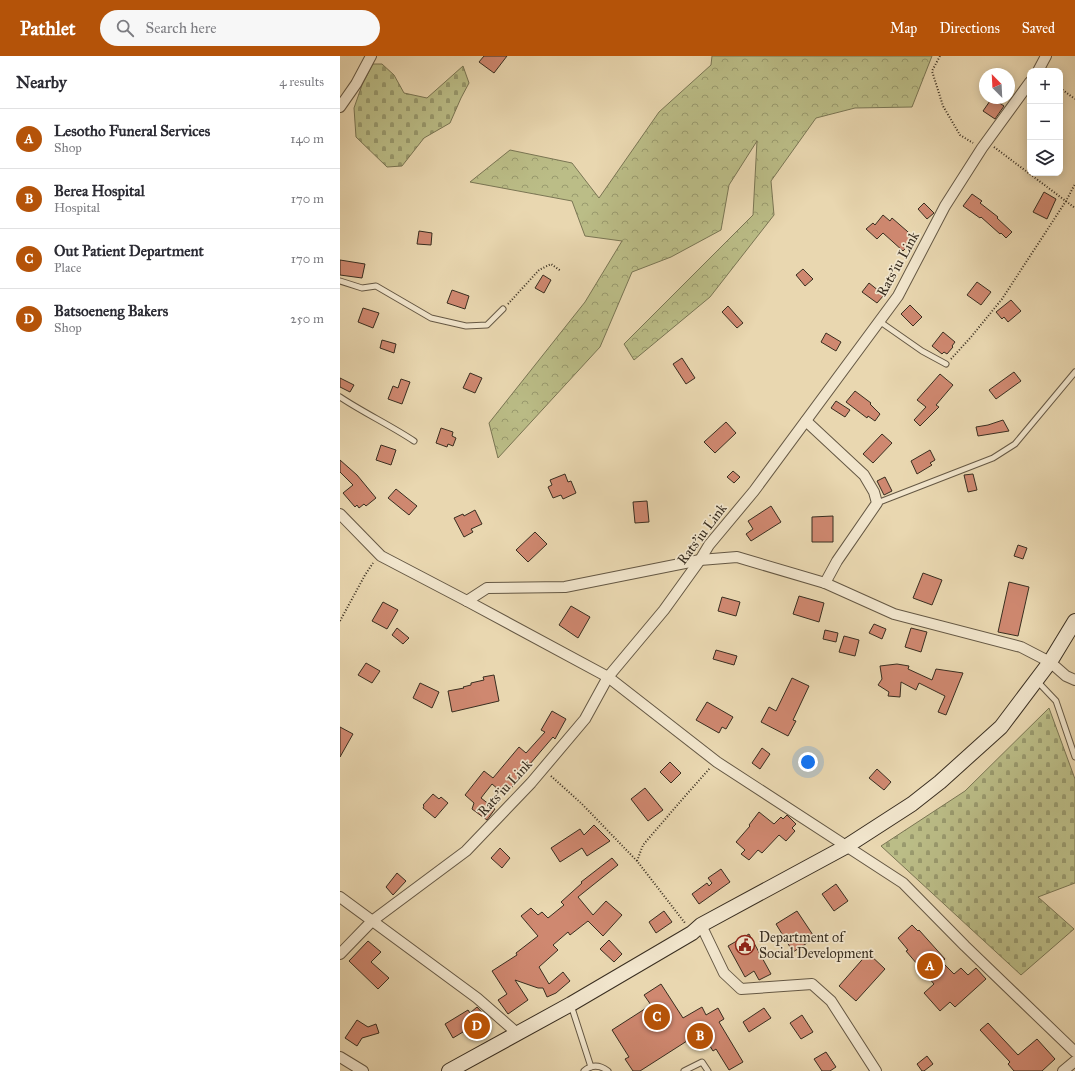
<!DOCTYPE html>
<meta charset="utf-8">
<style>
:root{--surface:#fff;--page:#f7f7f7;--text:#2b2b33;--muted:#7c7c81;--line:#e1e1e2;--accent:#b45309}
body{margin:0;font-family:"IM FELL Great Primer",serif;background:var(--page);color:var(--text)}
.controls{position:absolute;right:12px;top:12px;display:grid;overflow:hidden;border-radius:8px;box-shadow:0 2px 10px #0003}
.controls button{width:36px;height:36px;display:grid;place-items:center;padding:0;border:0;border-bottom:1px solid var(--line);background:var(--surface);color:var(--text);font:20px sans-serif}
.compass{position:absolute;left:639px;top:12px;width:36px;height:36px;border-radius:50%;background:var(--surface);box-shadow:0 2px 10px #0003;rotate:336deg}
.you{position:absolute;left:468px;top:706px;width:14px;height:14px;margin:-10px;border:3px solid #fff;border-radius:50%;background:#1a73e8;box-shadow:0 0 0 6px #1a73e833}
.badge{display:grid;place-items:center;width:26px;height:26px;border-radius:50%;background:var(--accent);color:#fff;font-size:13px;font-weight:700}
.pin{position:absolute;translate:-50% -50%;border:2px solid #fff;box-shadow:0 1px 4px #0006}
.list{margin:0;padding:0;list-style:none}
h2{display:flex;justify-content:space-between;align-items:center;height:52px;margin:0;padding:0 16px;font-size:17px}
h2 small{font-size:13px;font-weight:400;color:var(--muted)}
.list li{display:grid;grid-template-columns:26px 1fr auto;gap:12px;align-items:center;box-sizing:border-box;height:60px;padding:0 16px;border-top:1px solid var(--line)}
.list b{display:block;font-size:15px;white-space:nowrap}
.list p{margin:0;font-size:13px;white-space:nowrap;color:var(--muted)}
.list em{font-size:13px;font-style:normal;color:var(--muted)}
.icon{flex:none;width:22px;height:22px;fill:none;stroke:currentColor;stroke-width:2;stroke-linecap:round;stroke-linejoin:round}
.map{position:relative;flex:none;width:735px;height:1015px;overflow:hidden}
header{display:flex;align-items:center;gap:24px;box-sizing:border-box;height:56px;padding:0 20px;background:var(--accent);color:#fff}
header strong{font-size:19px}
nav{display:flex;gap:22px;margin-inline-start:auto;font-size:14px}
.search{width:280px;height:36px;background:var(--page);display:flex;align-items:center;gap:10px;box-sizing:border-box;padding:0 14px;border-radius:22px;color:var(--muted);font-size:15px}
main{display:flex}
aside{flex:1;background:var(--surface)}
.map>svg:first-child{display:block}
.forest{fill:url(#forest-crowns);stroke:#7a7654}
.cemetery{fill:url(#cemetery-stones);stroke:#7a7654}
.building{fill:#cf8870;stroke:#392e20}
.lines{fill:none;stroke-linecap:round;stroke-linejoin:round}
.service-casing{stroke:#655844;stroke-width:7}
.minor-casing{stroke:#655844;stroke-width:12}
.secondary-casing{stroke:#392e20;stroke-width:16}
.path{stroke:#392e20;stroke-width:2;stroke-dasharray:1 2;stroke-linecap:butt}
.service{stroke:#f1e5cc;stroke-width:5}
.minor{stroke:#f1e5cc;stroke-width:10}
.secondary{stroke:#f1e5cc;stroke-width:14}
.labels{text-anchor:middle;dominant-baseline:central;stroke-width:3.5;stroke-linejoin:round;paint-order:stroke}
.street-label{font-size:14px;fill:#392e20;stroke:#f1e5cc}
.poi-label{font-size:14px;fill:#392e20;stroke:#f1e5cc;text-anchor:start}
</style>
<header>
<strong>Pathlet</strong>
<div class="search"><svg class="icon" aria-label="search" viewBox="0 0 24 24"><circle cx="10" cy="10" r="6"/><path d="M15 15l6 6"/></svg>Search here</div>
<nav><a>Map</a><a>Directions</a><a>Saved</a></nav>
</header>
<main>
<aside>
<h2>Nearby<small>4 results</small></h2>
<ul class="list">
<li><span class="badge">A</span><div><b>Lesotho Funeral Services</b><p>Shop</p></div><em>140 m</em></li>
<li><span class="badge">B</span><div><b>Berea Hospital</b><p>Hospital</p></div><em>170 m</em></li>
<li><span class="badge">C</span><div><b>Out Patient Department</b><p>Place</p></div><em>170 m</em></li>
<li><span class="badge">D</span><div><b>Batsoeneng Bakers</b><p>Shop</p></div><em>250 m</em></li>
</ul>
</aside>
<div class="map">
<svg width="735" height="1015" viewBox="0 0 735 1015">
<defs>
<pattern id="forest-crowns" width="20" height="18" patternUnits="userSpaceOnUse"><rect width="20" height="18" fill="#bbbd87"/><path d="M2 6a3 3 0 1 1 6 0M12 15a3 3 0 1 1 6 0" fill="none" stroke="#999a6e"/></pattern>
<pattern id="cemetery-stones" width="16" height="16" patternUnits="userSpaceOnUse"><rect width="16" height="16" fill="#bbbd87"/><path d="M2 7V4a2 2 0 0 1 4 0v3zM10 15v-3a2 2 0 0 1 4 0v3z" fill="#999a6e"/></pattern>
</defs>
<rect width="100%" height="100%" fill="#e9d7b0"/>
<filter id="stains"><feTurbulence type="fractalNoise" baseFrequency=".005" numOctaves="4"/><feColorMatrix values="0 0 0 0 .2 0 0 0 0 .09 0 0 0 0 .02 0 0 0 .5 -.17"/></filter>
<radialGradient id="worn" r=".72"><stop offset=".6" stop-color="#630" stop-opacity="0"/><stop offset="1" stop-color="#630" stop-opacity=".3"/></radialGradient>
<!-- forest -->
<path class="forest" d="M372,0H592L572,51L515,52L476,62L431,125L434,159L370,241L294,304L284,288L413,159L417,85L389,129L381,174L331,201L292,216L260,291L158,402L149,367L245,246L282,185L245,180L232,145L130,126L170,94L232,107L259,142L319,56L371,9Z"/>
<!-- cemetery -->
<g class="cemetery">
<path d="M33,8H42L54,19L64,37L87,42L123,10L129,27L121,42L110,67L84,82L62,110L47,111L16,81L14,52L22,29Z"/>
<path d="M709,652L735,723V827L698,841L734,873L681,919L541,790L625,735Z"/>
</g>
<!-- building -->
<g class="building">
<path d="M144,0H167L154,17L139,6Z"/>
<path d="M652,42L664,50L655,63L643,55Z"/>
<path d="M704,136L716,143L707,163L693,156Z"/>
<path d="M632,138L642,145L640,147L658,161L657,162L672,176L666,182L661,177L660,178L641,161L640,162L623,150Z"/>
<path d="M584,147L594,157L587,163L578,153Z"/>
<path d="M543,159L550,165L552,162L575,182L563,195L543,177L537,183L526,173L533,167L535,169Z"/>
<path d="M79,175L92,177L91,189L77,188Z"/>
<path d="M0,204L25,208L22,222L0,219Z"/>
<path d="M463,213L473,223L465,230L456,219Z"/>
<path d="M203,219L211,224L204,237L195,232Z"/>
<path d="M637,226L651,236L641,249L627,239Z"/>
<path d="M529,227L544,239L537,247L522,236Z"/>
<path d="M112,234L129,240L125,253L107,247Z"/>
<path d="M671,244L681,255L668,266L664,261L662,263L656,256Z"/>
<path d="M570,249L582,261L573,270L561,258Z"/>
<path d="M388,250L403,267L397,272L382,256Z"/>
<path d="M23,252L39,257L33,272L18,266Z"/>
<path d="M603,276L615,286L612,290L613,291L607,298L604,296L602,298L592,290Z"/>
<path d="M486,277L501,286L496,295L481,286Z"/>
<path d="M42,284L56,288L54,297L40,292Z"/>
<path d="M342,302L355,322L346,328L333,308Z"/>
<path d="M674,316L681,325L656,343L649,334Z"/>
<path d="M130,317L142,322L135,337L123,332Z"/>
<path d="M600,318L613,329L596,349L599,351L580,370L574,364L586,351L577,344Z"/>
<path d="M0,322L14,329L10,336L0,331Z"/>
<path d="M61,323L70,326L62,348L48,343L53,330L58,332Z"/>
<path d="M515,335L531,347L530,348L540,358L535,365L528,360L527,362L506,346Z"/>
<path d="M496,345L510,354L505,361L491,352Z"/>
<path d="M663,364L669,375L638,380L636,371L648,369Z"/>
<path d="M386,366L396,377L375,397L364,386Z"/>
<path d="M101,372L113,376L112,380L116,382L113,390L108,388L107,391L96,387Z"/>
<path d="M542,378L552,387L533,407L523,398Z"/>
<path d="M41,389L56,394L51,409L36,404Z"/>
<path d="M590,394L595,404L590,407L592,409L577,418L571,405Z"/>
<path d="M0,404L17,419L36,442L26,450L24,448L19,452L17,449L15,451L3,437L13,429L0,416Z"/>
<path d="M393,415L400,421L394,427L387,421Z"/>
<path d="M225,418L228,426L231,425L236,437L223,443L221,439L213,442L208,431L212,429L210,424Z"/>
<path d="M633,418L637,434L628,436L624,419Z"/>
<path d="M545,421L552,435L544,439L537,425Z"/>
<path d="M56,433L77,450L69,459L48,442Z"/>
<path d="M307,445L309,466L295,467L293,446Z"/>
<path d="M431,450L441,466L411,485L406,478L413,473L408,465Z"/>
<path d="M135,454L142,468L131,473L133,476L124,481L114,462L123,458L124,460Z"/>
<path d="M493,460V486H472V461Z"/>
<path d="M195,476L207,488L188,506L176,494Z"/>
<path d="M678,489L687,492L683,503L674,500Z"/>
<path d="M583,517L602,524L592,549L573,542Z"/>
<path d="M669,526L689,531L678,580L658,576Z"/>
<path d="M459,540L484,547L479,566L453,558Z"/>
<path d="M382,541L400,546L396,560L378,555Z"/>
<path d="M43,546L58,554L47,573L32,565Z"/>
<path d="M231,550L250,561L238,582L219,569Z"/>
<path d="M534,568L546,573L542,583L529,577Z"/>
<path d="M57,572L69,582L63,588L52,579Z"/>
<path d="M571,572L587,576L581,596L565,591Z"/>
<path d="M485,574L498,577L496,586L483,583Z"/>
<path d="M504,580L519,584L515,600L499,596Z"/>
<path d="M376,594L397,600L394,609L373,603Z"/>
<path d="M26,607L40,615L32,627L18,619Z"/>
<path d="M557,608L569,610L568,613L592,624L596,613L623,617L606,659L598,656L605,640L579,627L576,634L561,626L560,641L548,640L549,636L538,629L542,623L540,610Z"/>
<path d="M154,619L159,645L112,656L108,635L124,632L123,631L131,629V627L144,624L143,621Z"/>
<path d="M452,622L469,630L453,664L456,665L448,680L421,666L429,651L436,655Z"/>
<path d="M80,627L99,636L92,652L73,642Z"/>
<path d="M367,646L393,661L386,673L382,671L379,677L356,664Z"/>
<path d="M212,655L226,663L215,683L213,681L172,729L173,730L165,739L152,728L141,742L155,753L147,764L132,753L134,747L125,739L144,715L153,722L179,691L186,697L205,676L201,674Z"/>
<path d="M0,671L13,678L0,701Z"/>
<path d="M422,692L430,698L420,713L412,707Z"/>
<path d="M330,706L341,717L331,727L320,716Z"/>
<path d="M537,713L551,726L544,734L529,722Z"/>
<path d="M305,732L323,754L308,765L291,743Z"/>
<path d="M93,738L99,743L101,741L108,747L95,762L83,752L84,750L83,749Z"/>
<path d="M419,756L434,768L441,761L443,763L447,759L456,768L452,772L455,775L446,785L439,779L422,797L418,794L409,804L401,798L405,794L396,786L410,770L409,769Z"/>
<path d="M254,769L270,785L247,800L242,792L220,806L211,792L240,773L244,779Z"/>
<path d="M160,792L170,802L162,812L151,802Z"/>
<path d="M272,802L278,809L238,841L253,859L266,845L282,859L263,880L248,865L230,879L228,876L213,889L218,894L199,911L209,928L223,916L230,925L216,937L207,941L203,932H198L175,924L188,944L168,958L158,944L167,938L152,915L177,899L176,897L198,880L181,860L191,852L198,859L202,856L208,862L224,849L221,846L242,827L241,826Z"/>
<path d="M381,813L390,826L359,848L352,838L367,827L369,830L372,827L368,822Z"/>
<path d="M57,817L66,825L53,839L46,831Z"/>
<path d="M496,828L508,845L494,855L482,838Z"/>
<path d="M324,855L332,866L316,877L309,866Z"/>
<path d="M457,855L475,882L453,896L436,868Z"/>
<path d="M572,869L578,875L579,874L605,903L602,906L614,918L621,912L628,919L636,912L646,923L615,951L610,946L600,955L584,937L594,928L566,895L568,894L558,882Z"/>
<path d="M409,878L431,918L419,924L414,915L405,921L388,890Z"/>
<path d="M269,884L282,898L274,906L260,893Z"/>
<path d="M28,885L41,896L31,906L49,922L38,933L9,905Z"/>
<path d="M528,897L545,913L516,945L499,930Z"/>
<path d="M321,928L343,962L362,951L366,959L378,952L384,963L379,966L403,1006L389,1014L376,993L373,995L361,976L300,1015H293L285,1003L289,1001L272,974L311,949L304,939Z"/>
<path d="M137,951L149,964L133,978L128,973L113,982L105,968L128,954L130,957Z"/>
<path d="M424,952L431,962L409,976L403,966Z"/>
<path d="M462,959L473,976L461,983L450,967Z"/>
<path d="M17,964L28,971L36,968L39,977L22,982L17,990L5,982Z"/>
<path d="M648,967L678,999L697,983L715,1003L702,1015H674L668,1008L670,1006L640,974Z"/>
<path d="M486,996L496,1011L490,1015H482L474,1003Z"/>
<path d="M587,1000L593,1008L584,1015H582L577,1008Z"/>
</g>
<g class="lines">
<defs>
<g id="service">
<path d="M0,225L22,232L36,230L91,262L126,270L147,269L163,253"/>
<path d="M539,265L582,295L606,308"/>
<path d="M0,341C24,357 50,369 74,385"/>
<path d="M537,447L653,402L675,388L735,316"/>
<path d="M697,625L716,645L735,701"/>
<path d="M231,949L251,1011"/>
<path d="M244,1015C252,1008 260,1009 268,1015"/>
<path d="M344,1015L362,1006L368,1015"/>
</g>
<g id="minor">
<path d="M698,15L706,0"/>
<path d="M0,51L16,28L31,0"/>
<path d="M466,365L524,419L534,436L537,447L497,505L485,527"/>
<path d="M0,458L41,500L127,545L268,621L377,706L563,827L625,890L735,996"/>
<path d="M127,545L147,532L225,531L360,504L397,501L485,527L554,558L681,591L710,606L726,620L735,624"/>
<path d="M0,841L137,942L177,977"/>
<path d="M361,869L384,917L401,933L472,928L491,945L536,1015"/>
<path d="M0,898L32,865L126,795L191,727L245,663L268,621L324,554L360,504L369,489L414,435L558,240L605,150L642,92L690,26"/>
<path d="M0,1001L23,1015"/>
<path d="M723,1015L735,1005"/>
</g>
<path id="secondary" d="M109,1015L231,948L352,877L361,869L507,790L572,748L600,726L661,671L710,606L735,565"/>
</defs>
<!-- service casing -->
<use href="#service" class="service-casing"/>
<!-- minor casing -->
<use href="#minor" class="minor-casing"/>
<!-- secondary casing -->
<use href="#secondary" class="secondary-casing"/>
<!-- path -->
<g class="path">
<path d="M600,0L592,15L603,50L620,79L633,87"/>
<path d="M720,32L735,43"/>
<path d="M654,91L735,152"/>
<path d="M168,248L199,214L211,208L221,215"/>
<path d="M611,303L631,281L662,243L726,145L735,128"/>
<path d="M0,565L25,519L33,507"/>
<path d="M211,720L242,748L297,805L345,867"/>
<path d="M297,805L303,789L346,739L370,712"/>
</g>
<!-- service -->
<use href="#service" class="service"/>
<!-- minor -->
<use href="#minor" class="minor"/>
<!-- secondary -->
<use href="#secondary" class="secondary"/>
</g>
<!-- icons -->
<defs>
<symbol id="civic-ring" viewBox="-11 -11 22 22"><circle r="9.5" fill="#f1e5cc" stroke="#8f2418" stroke-width="1.5"/><path d="M-.6-6.5H3V-4.5H.6V-3L4-1V1h2V6H-6V1h2V-1L-.6-3ZM-1.2 2.5V6h2.4V2.5Z" fill="#8f2418"/></symbol>
</defs>
<g fill-rule="evenodd">
<use href="#civic-ring" x="394" y="878" width="22" height="22"/>
</g>
<g class="labels">
<!-- street labels -->
<g class="street-label">
<text transform="translate(558 208) rotate(-61)">Rats'iu Link</text>
<text transform="translate(362 478) rotate(-53)">Rats'iu Link</text>
<text transform="translate(165 732) rotate(-47)">Rats'iu Link</text>
</g>
<!-- poi labels -->
<g class="poi-label">
<text x="419" y="881">Department of<tspan x="419" dy="16">Social Development</tspan></text>
</g>
</g>
<rect width="100%" height="100%" filter="url(#stains)"/>
<rect width="100%" height="100%" fill="url(#worn)"/>
</svg>
<div class="controls">
<button>+</button>
<button>−</button>
<button><svg class="icon" aria-label="layers" viewBox="0 0 24 24"><path d="M12 4l9 5-9 5-9-5zM3 14l9 5 9-5"/></svg></button>
</div>
<svg class="compass" viewBox="-18 -18 36 36"><path d="M0-13l5 13h-10z" fill="#e53935"/><path d="M0 13l5-13h-10z" fill="#7c7c81"/></svg>
<div class="you"></div>
<div class="pin badge" style="left:590px;top:910px">A</div>
<div class="pin badge" style="left:360px;top:980px">B</div>
<div class="pin badge" style="left:317px;top:961px">C</div>
<div class="pin badge" style="left:137px;top:970px">D</div>
</div>
</main>
